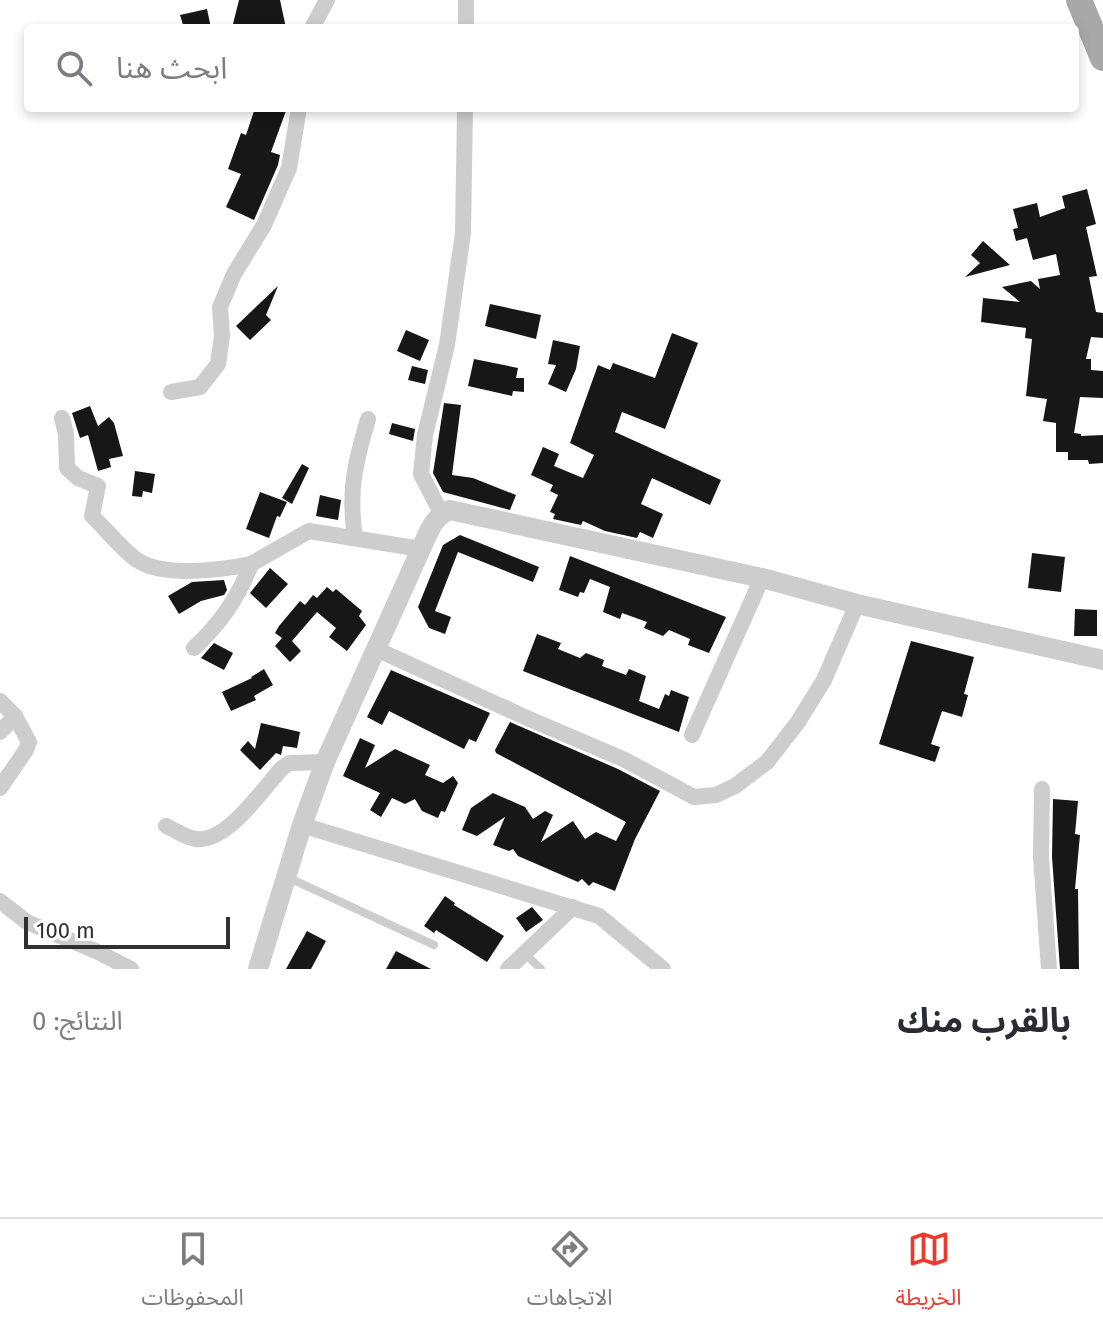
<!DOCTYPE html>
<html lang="ar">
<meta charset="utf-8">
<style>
:root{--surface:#fff;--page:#f2f2f3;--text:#2b2b33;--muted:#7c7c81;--line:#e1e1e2;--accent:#eb3a2e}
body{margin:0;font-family:"Fira Sans","Noto Sans Arabic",sans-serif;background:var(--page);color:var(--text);direction:rtl}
.scale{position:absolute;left:24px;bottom:20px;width:206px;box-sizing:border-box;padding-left:8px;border:4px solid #303030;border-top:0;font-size:22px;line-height:28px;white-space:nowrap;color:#303030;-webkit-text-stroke:6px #fff;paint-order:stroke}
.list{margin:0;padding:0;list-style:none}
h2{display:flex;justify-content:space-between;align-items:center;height:104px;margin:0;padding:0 32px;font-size:34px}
h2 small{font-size:26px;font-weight:400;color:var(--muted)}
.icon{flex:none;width:44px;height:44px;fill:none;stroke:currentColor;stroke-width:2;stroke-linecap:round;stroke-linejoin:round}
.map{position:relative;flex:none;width:1103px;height:969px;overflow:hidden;direction:ltr}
.search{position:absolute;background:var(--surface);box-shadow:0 4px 12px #0003;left:24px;right:24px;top:24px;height:88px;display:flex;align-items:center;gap:20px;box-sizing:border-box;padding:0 28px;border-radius:8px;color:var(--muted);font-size:30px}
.sheet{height:248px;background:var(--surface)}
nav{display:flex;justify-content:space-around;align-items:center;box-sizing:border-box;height:112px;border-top:2px solid var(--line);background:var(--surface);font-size:22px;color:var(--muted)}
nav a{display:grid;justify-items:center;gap:4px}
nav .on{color:var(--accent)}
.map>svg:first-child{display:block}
.building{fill:#171717}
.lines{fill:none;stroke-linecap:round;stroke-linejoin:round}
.service{stroke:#cdcdcd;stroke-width:8}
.minor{stroke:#cdcdcd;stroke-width:16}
.tertiary{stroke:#cdcdcd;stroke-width:20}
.primary{stroke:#a8a8a8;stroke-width:26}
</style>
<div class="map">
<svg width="1103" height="969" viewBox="0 0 1103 969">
<rect width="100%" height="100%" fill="#fff"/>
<!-- building -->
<g class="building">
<path d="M239,0H280L286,28H232Z"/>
<path d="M207,9L211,28H184L180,15Z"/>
<path d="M255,108H287L271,152L280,155L278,165L254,220L226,207L241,174L228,169L241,133L246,135Z"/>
<path d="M1087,189L1096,224L1086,227L1097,276L1089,277L1096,312L1103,313V338L1091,337L1086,359H1091V370L1103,371V398L1080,397L1074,433L1081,434V436L1103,435V463L1089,464L1088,460H1068V452H1056V423L1043,421L1047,399L1026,396L1032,339L1025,338L1026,328L981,322L983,298L1020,302L1002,287L1031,281L1040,289L1038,279L1060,275L1056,254L1033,260L1027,238L1016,241L1013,229L1018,228L1013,209L1037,203L1040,217L1065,208L1062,196Z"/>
<path d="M983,241L1010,265L965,277L980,263L971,255Z"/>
<path d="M278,286L266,315L271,320L250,340L236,326Z"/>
<path d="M490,304L541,315L536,339L485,326Z"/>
<path d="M406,330L429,340L420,361L397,351Z"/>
<path d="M672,333L698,343L665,429L622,412L615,432L721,480L710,505L652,478L641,504L663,514L653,538L640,532L637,538L605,531L583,521L581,525L553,519L555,514L550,512L558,495L550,491L553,485L531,475L543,447L559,454L554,466L583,478L594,455L570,443L598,365L610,370L613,363L655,378Z"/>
<path d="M553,340L580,346L576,369L566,392L548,384L556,365L548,364Z"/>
<path d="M474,359L518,368L516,378H524V392L513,391L512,396L468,386Z"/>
<path d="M412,366L428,370L425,384L408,380Z"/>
<path d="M444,403L461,405L452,475L473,478L516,495L510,510L443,492L433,473Z"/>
<path d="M90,406L98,426L109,417L114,423L123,456L109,459L111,467L98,471L88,435L80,438L72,413Z"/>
<path d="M392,423L415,429L413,441L389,434Z"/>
<path d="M302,464L309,468L292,504L282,498Z"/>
<path d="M135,471L155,474L152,493L143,491L142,497L132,496Z"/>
<path d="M260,492L287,502L280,517L277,516L269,538L246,529Z"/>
<path d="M320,495L341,500L338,520L316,516Z"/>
<path d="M460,535L539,567L533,582L458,552L435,611L451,617L445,634L429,628L418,607L443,545Z"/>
<path d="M1032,553L1065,557L1061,592L1028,588Z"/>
<path d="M570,556L726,617L709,653L688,645L690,639L669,630L663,636L644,628L647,622L622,613L620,619L603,612L610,587L590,579L584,593L580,592L578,597L559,590Z"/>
<path d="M270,568L288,584L266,608L250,593Z"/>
<path d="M224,580L227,590L224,595L201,601L179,614L168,596L192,582Z"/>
<path d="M327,587L333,592L336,589L362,611L359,616L366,625L347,651L329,637L336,628L317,612L292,641L301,651L290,662L275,646L282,638L275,633L279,626L300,601L305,605L313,595L317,598Z"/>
<path d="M1075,609L1097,610V636H1074Z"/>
<path d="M537,634L561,643L558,649L580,658L586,653L604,660L602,666L626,675L629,669L646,676L639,701L659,709L665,694L669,696L671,690L689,697L679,732L523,671Z"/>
<path d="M911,641L974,657L964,694L968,695L962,717L942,711L931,744L940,747L935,762L879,744Z"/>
<path d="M214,643L233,653L224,670L201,658Z"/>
<path d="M264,669L273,685L254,696L256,700L231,711L222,692L252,678L251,677Z"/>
<path d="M391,670L490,713L476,742L469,739L464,749L389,711L382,725L367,717Z"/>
<path d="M510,722L618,769L660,791L635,839L615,891L593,882L589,886L582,879L578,882L518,856L513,849L509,851L493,845L505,817L477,836L462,830L471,808L493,793L525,807L533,819L545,811L553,815L541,842L573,821L585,839L596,832L616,841L626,822L496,753L495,750Z"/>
<path d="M261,723L300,732L297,748L283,746L281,755L276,753L260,770L240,750L248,741L255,749Z"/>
<path d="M360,738L375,745L365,768L395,749L430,765L425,775L443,783L453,776L458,783L445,812L441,811L438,818L422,811L415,799L405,804L392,798L381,817L370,810L380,793L343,776Z"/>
<path d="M1053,799L1078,801L1075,834L1080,835L1075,889H1078L1079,969H1060L1052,857Z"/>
<path d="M445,896L455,903L454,905L504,936L487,962L436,930L434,933L424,926Z"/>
<path d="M532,907L543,920L526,932L516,918Z"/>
<path d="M307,931L326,941L311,969H286Z"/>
<path d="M396,951L431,969H386Z"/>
</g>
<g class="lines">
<!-- service -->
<g class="service">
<path d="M287,877L434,945"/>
<path d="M524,953L541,969"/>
</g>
<!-- minor -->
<g class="minor">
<path d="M312,28L327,0"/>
<path d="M466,28V0"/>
<path d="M171,392L200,387L218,364L222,336L220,307L234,274L264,225L289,168L299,108"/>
<path d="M62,418L66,434L67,468L78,478L98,486L92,516C106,529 118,545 133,557C158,579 221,570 251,564C239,597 220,624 194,648"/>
<path d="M441,513L421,474L425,435L447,345L463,233L465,108"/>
<path d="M355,538C348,490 355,464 368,419"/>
<path d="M251,564L309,531L421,549"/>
<path d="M376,649L527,718L623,759L694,797L716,795L735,786L767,762L798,722L824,680L857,604"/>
<path d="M0,701L15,716L29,742L26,750L0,788"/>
<path d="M0,732L15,716"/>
<path d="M692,735L762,578"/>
<path d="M1042,789L1041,857L1049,969"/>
<path d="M302,825L599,916L663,969"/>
<path d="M166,826C175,830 186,838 196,839C227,843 262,790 282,768L290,763L325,762"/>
<path d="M0,901L27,922L98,952L131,969"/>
<path d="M508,969L573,907"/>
</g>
<!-- tertiary -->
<path class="tertiary" d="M258,969L302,825L325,762L421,549C428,534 433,516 450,510L762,578L857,604L1103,660"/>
<!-- primary -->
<path class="primary" d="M1079,0L1103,58"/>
</g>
</svg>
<div class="scale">100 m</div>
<div class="search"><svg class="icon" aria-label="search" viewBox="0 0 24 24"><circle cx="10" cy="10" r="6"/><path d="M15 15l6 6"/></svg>ابحث هنا</div>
</div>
<section class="sheet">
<h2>بالقرب منك<small>النتائج: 0</small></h2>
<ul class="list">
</ul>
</section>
<nav>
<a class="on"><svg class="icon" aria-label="map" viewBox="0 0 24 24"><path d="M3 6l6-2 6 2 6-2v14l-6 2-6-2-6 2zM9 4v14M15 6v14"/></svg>الخريطة</a>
<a><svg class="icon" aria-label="directions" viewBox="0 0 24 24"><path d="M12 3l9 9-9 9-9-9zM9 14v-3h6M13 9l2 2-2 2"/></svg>الاتجاهات</a>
<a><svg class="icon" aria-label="saved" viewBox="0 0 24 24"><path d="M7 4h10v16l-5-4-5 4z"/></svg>المحفوظات</a>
</nav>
